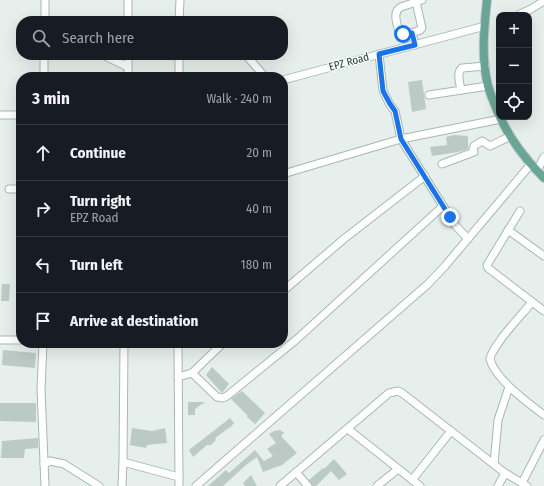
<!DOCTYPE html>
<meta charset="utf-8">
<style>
:root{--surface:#171b24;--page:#242831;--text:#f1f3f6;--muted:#9ea1a6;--line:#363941}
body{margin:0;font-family:"Fira Sans Condensed",sans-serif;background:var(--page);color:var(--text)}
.controls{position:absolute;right:12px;top:12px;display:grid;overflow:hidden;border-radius:8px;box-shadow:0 4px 16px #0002}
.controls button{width:36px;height:36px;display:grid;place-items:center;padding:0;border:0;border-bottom:1px solid var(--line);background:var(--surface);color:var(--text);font:20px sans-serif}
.stop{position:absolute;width:12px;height:12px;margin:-9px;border:3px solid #1a73e8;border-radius:50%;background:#fff}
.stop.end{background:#1a73e8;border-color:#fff;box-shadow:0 1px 4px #0008}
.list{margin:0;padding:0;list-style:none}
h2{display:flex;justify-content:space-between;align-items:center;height:52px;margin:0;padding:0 16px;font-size:17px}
h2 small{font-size:13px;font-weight:400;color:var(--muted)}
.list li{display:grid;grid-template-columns:26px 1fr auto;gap:12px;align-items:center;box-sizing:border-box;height:56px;padding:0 16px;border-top:1px solid var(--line)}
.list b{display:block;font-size:15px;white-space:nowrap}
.list p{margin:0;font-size:13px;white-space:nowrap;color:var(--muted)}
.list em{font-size:13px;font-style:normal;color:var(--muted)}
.icon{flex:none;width:22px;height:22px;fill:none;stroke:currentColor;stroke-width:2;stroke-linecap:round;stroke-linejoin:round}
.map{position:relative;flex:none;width:544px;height:486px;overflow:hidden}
.search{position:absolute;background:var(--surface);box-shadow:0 4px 16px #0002;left:16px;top:16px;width:272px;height:44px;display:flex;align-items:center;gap:10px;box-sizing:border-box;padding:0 14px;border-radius:16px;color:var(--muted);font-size:15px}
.panel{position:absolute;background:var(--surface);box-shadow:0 4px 16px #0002;left:16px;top:72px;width:272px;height:276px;border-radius:16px}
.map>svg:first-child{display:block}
.building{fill:#bbcac4}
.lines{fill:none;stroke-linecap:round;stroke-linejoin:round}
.minor-casing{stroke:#a8b8b2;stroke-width:9}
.major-casing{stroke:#c2cac8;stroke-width:10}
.minor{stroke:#fff;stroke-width:7}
.major{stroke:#6aa596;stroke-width:8}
.route{stroke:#1a73e8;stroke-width:5}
.labels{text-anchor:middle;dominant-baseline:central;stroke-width:3;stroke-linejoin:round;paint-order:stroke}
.street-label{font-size:11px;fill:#24423a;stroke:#f7fbf9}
</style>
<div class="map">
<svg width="544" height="486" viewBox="0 0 544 486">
<rect width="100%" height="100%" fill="#e6efeb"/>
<!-- building -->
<g class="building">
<path d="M422,80L426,109L412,112L408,82Z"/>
<path d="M455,135L468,136V149L458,152L432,156L430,147L447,145L446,137Z"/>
<path d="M2,284H10L9,301H1Z"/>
<path d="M3,350L36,353L35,368L2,365Z"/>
<path d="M212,367L229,384L222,393L206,375Z"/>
<path d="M242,391L265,413L255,424L247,417V415L231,399Z"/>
<path d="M188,402H205L195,409V415H188Z"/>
<path d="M0,403H36V422L0,421Z"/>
<path d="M230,418L234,423L230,428V427L215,438L216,440L211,445H207L193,457L189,450Z"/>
<path d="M132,428L152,431L165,428L167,443L147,445L146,448L130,445Z"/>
<path d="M280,430L284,433L281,436L297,453L282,465L263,472L257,457L246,465L223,486H208L226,470L229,473L255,450L264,461L273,456L267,449L276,443L269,434L274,431Z"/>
<path d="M38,438V448L25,449L24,458H1L2,441Z"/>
<path d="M334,459L347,474L339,480L331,471L316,486H313L309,480L323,468L324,469Z"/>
<path d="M251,475L257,486H245L243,483Z"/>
</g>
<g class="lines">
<defs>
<g id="minor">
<path d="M520,14L531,9L544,1"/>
<path d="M45,21V0"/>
<path d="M128,21V0"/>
<path d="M179,21L180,0"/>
<path d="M412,33L420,30L422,28L416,2"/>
<path d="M415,45L412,33L403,34L399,32C397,23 392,12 401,7L422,0"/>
<path d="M103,55L128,67"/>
<path d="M246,55L265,77"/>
<path d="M44,77V55"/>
<path d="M128,77V55"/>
<path d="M179,77V55"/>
<path d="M283,80L485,26"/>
<path d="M461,90C460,83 456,73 462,68L486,66"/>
<path d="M429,95L488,86"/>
<path d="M0,115H21"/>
<path d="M442,164L474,152L473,149L474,146L482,141L490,146L511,136"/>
<path d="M537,171L544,157"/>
<path d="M283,174L401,139L395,111L390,105L383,91L379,54"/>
<path d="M9,189H21"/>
<path d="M520,211L487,265L488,268L544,311"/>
<path d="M508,230L544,256"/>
<path d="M468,239L455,225L401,139L501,119"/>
<path d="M283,291L345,238L425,176"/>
<path d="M532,302C522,315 493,344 490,359C495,379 528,403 544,415"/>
<path d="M0,340H21"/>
<path d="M43,343L41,389L45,486"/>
<path d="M124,343L123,462L179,477"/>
<path d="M178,343L179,486"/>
<path d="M192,373L217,397L223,398L227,396L297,339L443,206"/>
<path d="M178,377L192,373L223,343"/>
<path d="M348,429L420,486"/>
<path d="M44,464L50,461L64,464L99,486"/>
<path d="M494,464L498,420L509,387"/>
<path d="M296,472L308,486"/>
<path d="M412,480L451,431"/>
<path d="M522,483L544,440"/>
<path d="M122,486L123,462"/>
<path d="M196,486L428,284L445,266L531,164"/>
<path d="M280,486L389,393L398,391L402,393L505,473L527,486"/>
<path d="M377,486L398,469"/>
<path d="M498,486L505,473"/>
</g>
<g id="major">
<path d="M487,0C484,28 481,58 488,86C491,96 495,105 499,115"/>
<path d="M500,117C510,139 527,161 544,178"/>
</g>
</defs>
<!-- minor casing -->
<use href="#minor" class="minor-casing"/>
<!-- major casing -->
<use href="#major" class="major-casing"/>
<!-- minor -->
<use href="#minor" class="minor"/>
<!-- major -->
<use href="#major" class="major"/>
</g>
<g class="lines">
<!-- route -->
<path class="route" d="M403,34L412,33L415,45L379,54L383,91L390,104L395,111L401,139L450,217"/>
</g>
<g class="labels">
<!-- street labels -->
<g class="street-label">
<text transform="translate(349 62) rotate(-15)">EPZ Road</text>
</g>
</g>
</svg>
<div class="controls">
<button>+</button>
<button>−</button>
<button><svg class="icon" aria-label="locate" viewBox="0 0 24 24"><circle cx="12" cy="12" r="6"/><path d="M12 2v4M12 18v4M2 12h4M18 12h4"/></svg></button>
</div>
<div class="stop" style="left:403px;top:34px"></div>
<div class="stop end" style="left:450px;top:217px"></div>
<div class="search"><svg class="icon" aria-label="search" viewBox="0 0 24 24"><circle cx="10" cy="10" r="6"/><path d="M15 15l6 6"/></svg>Search here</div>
<section class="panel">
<h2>3 min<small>Walk · 240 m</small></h2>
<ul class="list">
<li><svg class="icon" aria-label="ahead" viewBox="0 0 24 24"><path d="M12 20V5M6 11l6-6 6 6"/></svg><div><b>Continue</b></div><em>20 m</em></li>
<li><svg class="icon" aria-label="right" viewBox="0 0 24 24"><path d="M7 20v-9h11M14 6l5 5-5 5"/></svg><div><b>Turn right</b><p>EPZ Road</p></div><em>40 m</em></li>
<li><svg class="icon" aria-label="left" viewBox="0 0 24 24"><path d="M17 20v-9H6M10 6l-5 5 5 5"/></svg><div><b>Turn left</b></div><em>180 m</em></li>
<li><svg class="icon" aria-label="arrive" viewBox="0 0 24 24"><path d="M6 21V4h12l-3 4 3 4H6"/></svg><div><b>Arrive at destination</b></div></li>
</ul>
</section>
</div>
